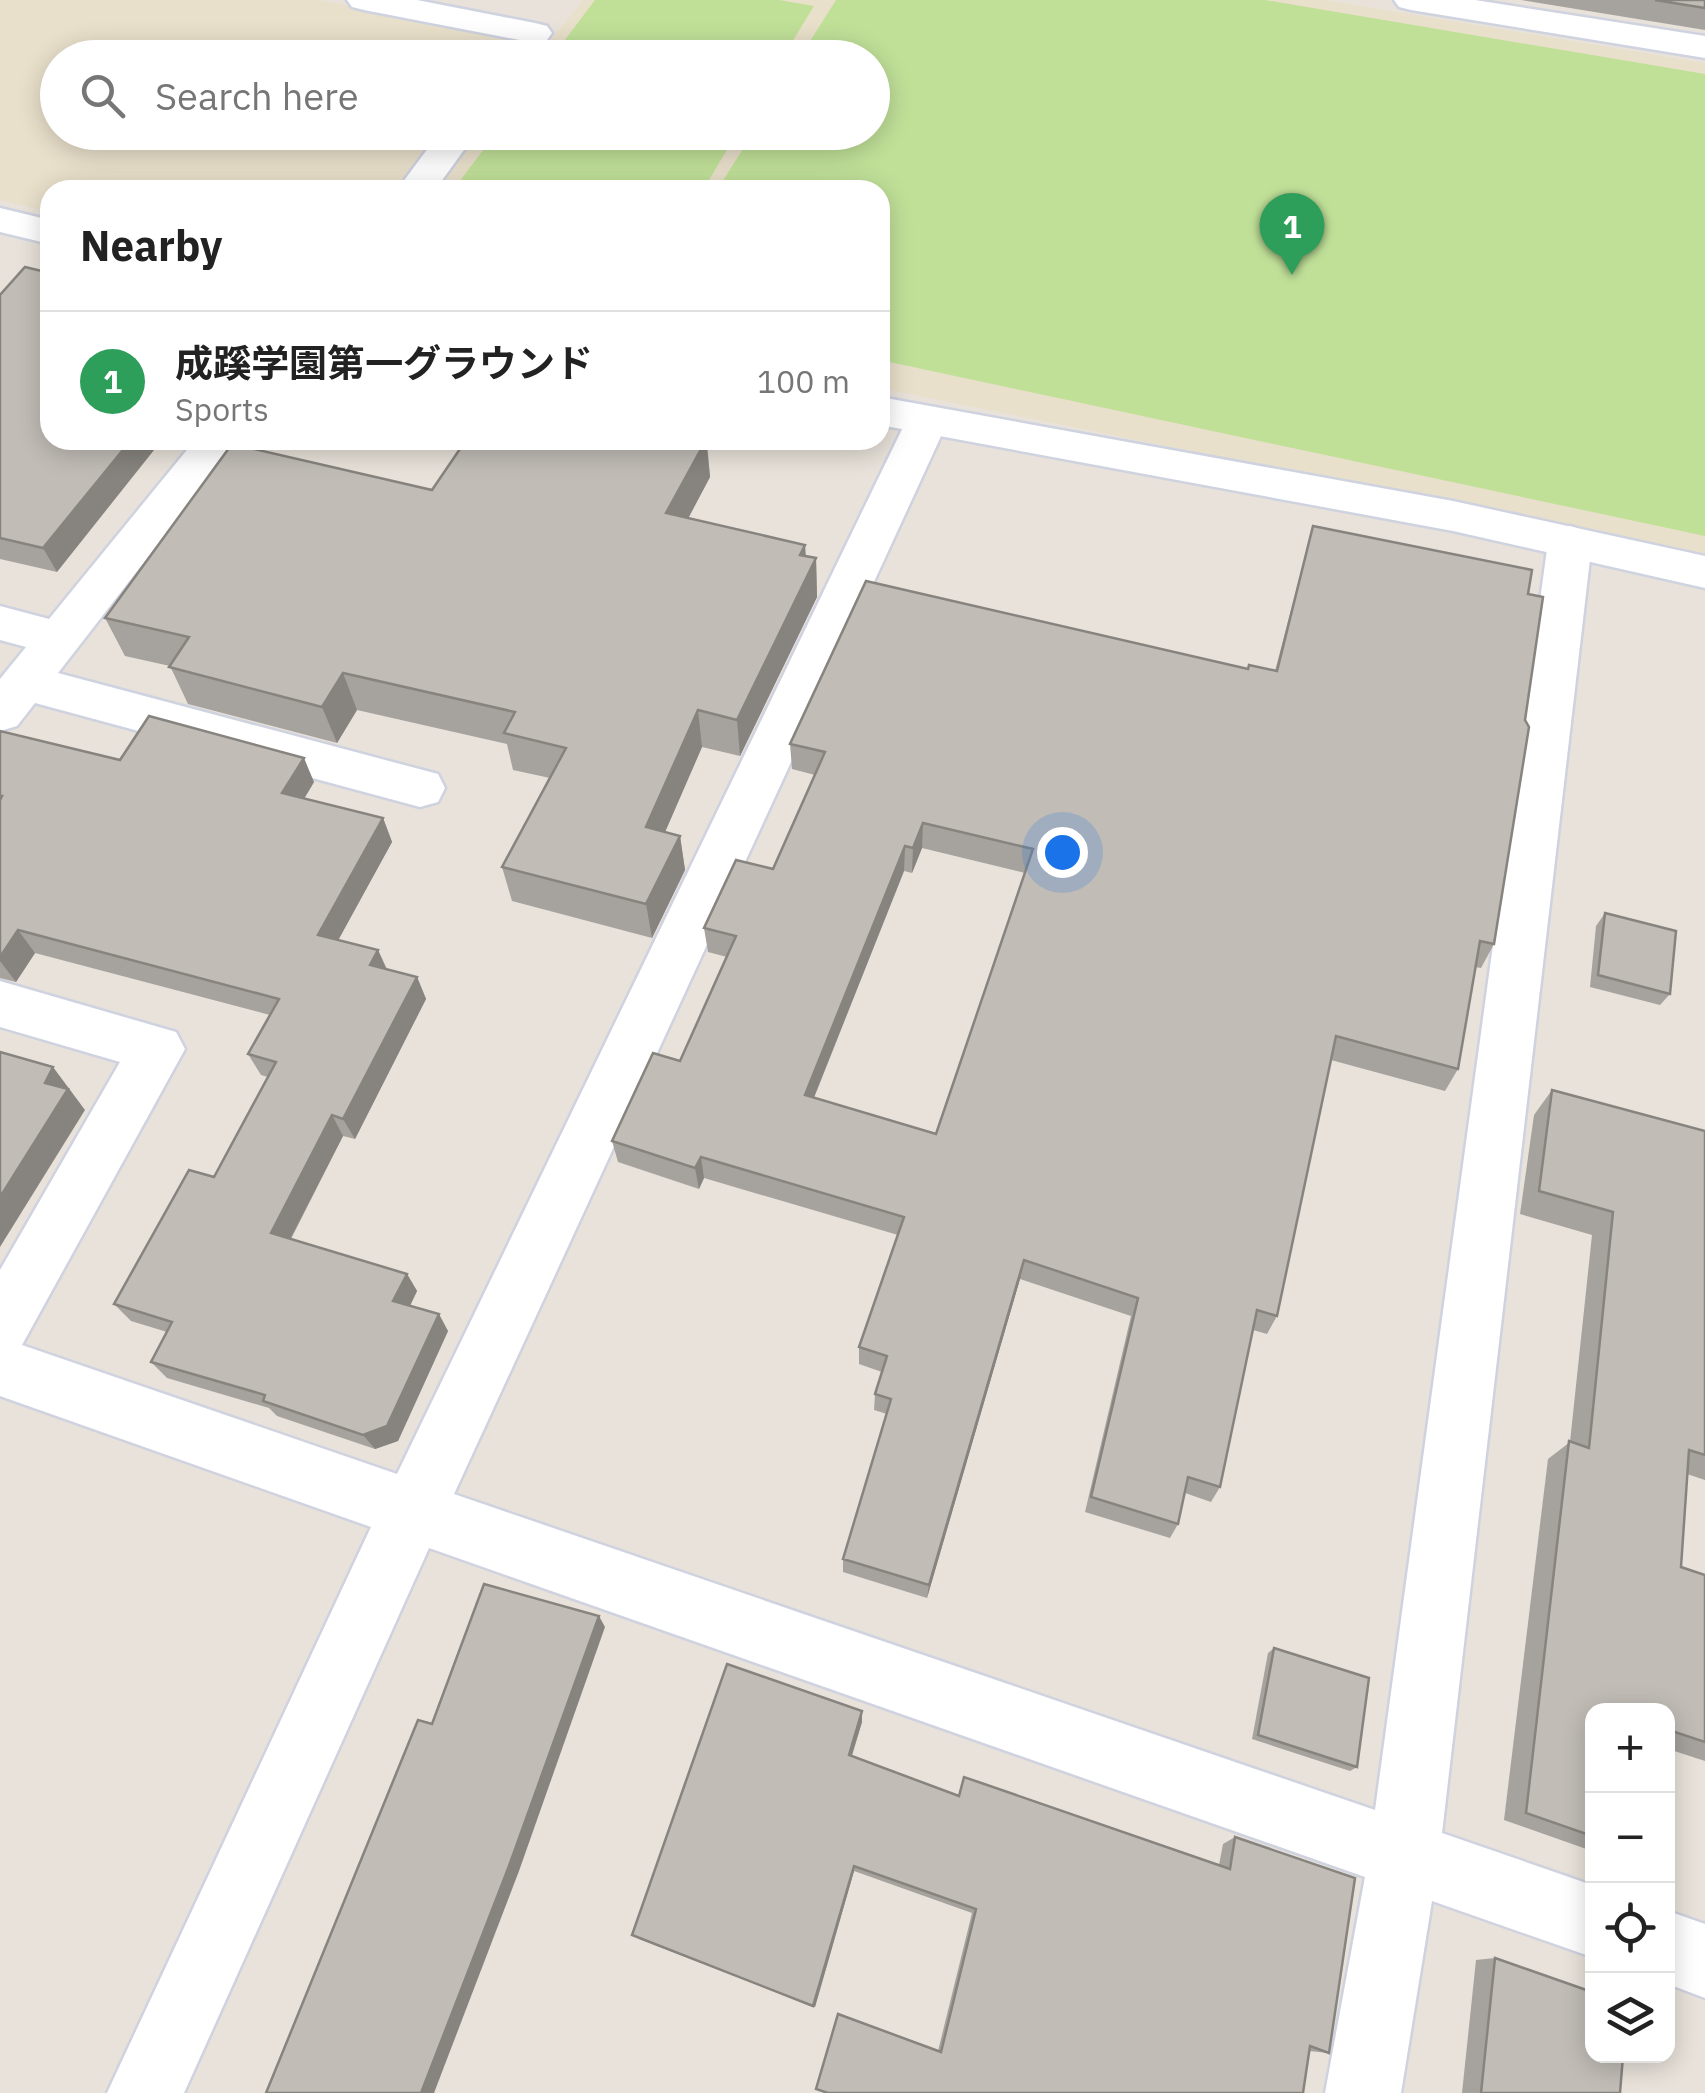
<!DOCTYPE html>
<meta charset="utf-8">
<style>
:root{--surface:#fff;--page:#f2f2f2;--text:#222;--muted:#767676;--line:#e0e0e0;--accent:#4963e6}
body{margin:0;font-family:"IBM Plex Sans","Noto Sans JP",sans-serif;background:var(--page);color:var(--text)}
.controls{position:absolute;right:30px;bottom:30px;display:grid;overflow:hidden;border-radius:20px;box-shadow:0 5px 25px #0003}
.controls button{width:90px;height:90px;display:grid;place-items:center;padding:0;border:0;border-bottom:2px solid var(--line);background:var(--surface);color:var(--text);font:50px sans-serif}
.you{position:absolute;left:1062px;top:852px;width:35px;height:35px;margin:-25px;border:8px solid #fff;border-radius:50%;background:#1a73e8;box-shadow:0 0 0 15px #1a73e833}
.badge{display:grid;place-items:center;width:65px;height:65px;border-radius:50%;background:var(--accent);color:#fff;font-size:32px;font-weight:700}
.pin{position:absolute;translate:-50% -82px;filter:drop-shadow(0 2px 5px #0008)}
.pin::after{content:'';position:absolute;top:52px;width:35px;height:30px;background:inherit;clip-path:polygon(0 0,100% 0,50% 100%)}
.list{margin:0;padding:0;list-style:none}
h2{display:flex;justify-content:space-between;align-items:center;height:130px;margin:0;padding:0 40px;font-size:42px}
h2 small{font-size:32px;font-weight:400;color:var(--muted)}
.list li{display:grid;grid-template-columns:65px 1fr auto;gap:30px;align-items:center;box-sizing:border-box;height:140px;padding:0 40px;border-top:2px solid var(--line)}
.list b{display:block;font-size:38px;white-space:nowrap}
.list p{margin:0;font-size:32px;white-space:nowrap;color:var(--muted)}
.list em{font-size:32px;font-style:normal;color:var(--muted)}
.icon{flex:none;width:55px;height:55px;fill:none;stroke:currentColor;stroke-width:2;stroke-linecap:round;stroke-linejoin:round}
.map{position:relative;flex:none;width:1705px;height:2093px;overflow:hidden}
.search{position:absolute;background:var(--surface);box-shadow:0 5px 25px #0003;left:40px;top:40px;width:850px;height:110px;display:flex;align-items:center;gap:25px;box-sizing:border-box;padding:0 35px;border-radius:55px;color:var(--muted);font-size:38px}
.panel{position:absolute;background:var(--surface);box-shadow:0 5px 25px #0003;left:40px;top:180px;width:850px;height:270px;border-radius:30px}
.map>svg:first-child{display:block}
.education{fill:#e9e0cb;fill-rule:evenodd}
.pitch{fill:#c0e098}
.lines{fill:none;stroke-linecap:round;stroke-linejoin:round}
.street-casing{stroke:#cfd2df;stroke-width:5}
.secondary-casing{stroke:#cfd2df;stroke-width:5}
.street{fill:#fff;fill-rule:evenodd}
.secondary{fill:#fff;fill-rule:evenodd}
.wall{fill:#a6a29d;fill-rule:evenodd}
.shaded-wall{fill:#87847f}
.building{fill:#c1bcb6;stroke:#87847f;stroke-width:2.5;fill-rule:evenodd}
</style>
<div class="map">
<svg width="1705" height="2093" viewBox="0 0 1705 2093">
<rect width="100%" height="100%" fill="#e8e2da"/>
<!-- education -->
<path class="education" d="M0,0H320L548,44L583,0H1325L1705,63V555L880,388V190H50V212L0,200ZM58,58H872V132H58Z"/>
<!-- pitch -->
<g class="pitch">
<path d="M595,0H779L814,6L783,57H552Z"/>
<path d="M836,0H1265L1705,74V536L880,360V190H717L753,133L872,132V58L800,57Z"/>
<path d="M496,133V132L737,133L703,190H453Z"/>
</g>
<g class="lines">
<defs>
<g id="street">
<path d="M347,0H417L535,23L547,26L552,33L547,40L535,43L364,10L352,7Z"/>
<path d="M1394,0H1475L1705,36V58L1411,10L1399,7Z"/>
<path d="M440,132H477L435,190H397Z"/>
<path d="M927,407L942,411L948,421L454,1494L1375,1810L1548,542L1554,531L1570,526L1586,531L1592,542L1442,1833L1592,1885V1957L1432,1901L1401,2093H1325L1365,1877L429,1548L184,2093H107L371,1527L0,1396V1270L120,1062L0,1027V981L176,1032L185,1049L22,1345L397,1474L906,421L912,411Z"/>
<path d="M195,440H239L58,673L438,774L445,788L438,802L420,807L35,703L17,726L0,731V679L26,647L0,640V606L49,619Z"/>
<path d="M1668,1911L1705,1924V1998L1668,1984Z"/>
</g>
<g id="secondary">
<path d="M0,208L50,220V244L0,232Z"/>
<path d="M880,397L1453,501L1705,556V588L1453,531L880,425Z"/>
</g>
</defs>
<!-- street casing -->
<use href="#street" class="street-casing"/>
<!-- secondary casing -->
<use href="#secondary" class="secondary-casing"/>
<!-- street -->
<use href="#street" class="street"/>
<!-- secondary -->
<use href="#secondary" class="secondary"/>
</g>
<!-- wall -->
<g class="wall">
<path d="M1521,0H1705V30Z"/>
<path d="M0,295L57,572L0,559Z"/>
<path d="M466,440H707L710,477L688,518L805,545L806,556L816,558L817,597L740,756L702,747L665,832L680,836L685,870L652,938L512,901L502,867L550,778L513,770L507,744L357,710L337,743L188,704L170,666L125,656L105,618L432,490Z"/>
<path d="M1313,526L1528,594L1494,944L1481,968L1475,967L1458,1069L1445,1091L1331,1060L1277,1316L1267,1334L1253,1330L1220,1487L1211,1502L1185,1493L1178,1524L1170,1538L1085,1512L1131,1316L1020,1279L927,1598L843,1572V1559L887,1414L874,1410L875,1394L882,1372L859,1364V1347L898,1235L704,1178L699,1189L618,1162L612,1141L680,1061L727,957L708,952L704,928L773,869L815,775L792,769L790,744L1248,669L1275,671ZM922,848L1025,873L936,1134L814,1098L904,871L912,873Z"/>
<path d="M0,731L120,760L314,782L304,799L383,818L392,842L338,940L378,950L387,969L417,977L426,999L355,1139L343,1136L291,1239L407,1274L417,1291L410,1306L448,1331L398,1441L375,1449L277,1416L269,1408L167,1378L151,1362L167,1332L131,1321L114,1304L214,1177L268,1077L261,1075L248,1054L270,1015L35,953L16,982L0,978Z"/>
<path d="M1605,913L1670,994L1660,1005L1590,987L1596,926Z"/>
<path d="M1552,1090L1705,1131V1480L1687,1474L1681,1567L1705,1575V1761L1668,1749L1592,1710V1851L1504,1820L1548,1459L1570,1442L1592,1235L1520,1214L1534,1115Z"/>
<path d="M1274,1648L1357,1767L1350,1771L1252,1739L1268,1653Z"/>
<path d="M862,1711V1722L852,1756L958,1796L964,1777L1219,1865L1223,1844L1235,1837L1329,2053L1309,2051L1303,2093L938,2051L972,1913L854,1871L815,2007L639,1939Z"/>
<path d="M1495,1958L1620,2093H1462L1476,1960Z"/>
</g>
<!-- shaded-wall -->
<g class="shaded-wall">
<path d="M131,440H162L57,572L43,548Z"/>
<path d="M706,440L710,477L671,551L666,513Z"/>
<path d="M805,545L806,578L816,558L817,597L740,756L737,720Z"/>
<path d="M343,673L357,710L337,743L322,707Z"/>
<path d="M698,710L702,747L652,862L646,827Z"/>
<path d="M304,758L314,782L293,817L282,793Z"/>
<path d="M383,818L392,842L329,957L318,935Z"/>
<path d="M923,823L922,848L912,873L913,848Z"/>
<path d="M680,836L685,870L652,938L646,904Z"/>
<path d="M905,846L904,871L806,1117L805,1095Z"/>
<path d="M18,930L35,953L16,982L0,961V957Z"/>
<path d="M378,950L388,973L370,965Z"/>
<path d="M417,977L426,999L355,1139L343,1119Z"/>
<path d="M53,1067L85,1110L0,1247V1197L45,1083Z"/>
<path d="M332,1115L343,1136L284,1251L271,1233Z"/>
<path d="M701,1157L704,1178L699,1189L695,1168Z"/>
<path d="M1024,1260L1020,1279L927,1598L929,1585Z"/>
<path d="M407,1274L417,1291L404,1318L393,1301Z"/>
<path d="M439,1314L448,1331L398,1441L375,1449L363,1435Z"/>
<path d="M599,1616L605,1627L519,1871L434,2093H421Z"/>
<path d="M862,1711V1722L849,1764V1755Z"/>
<path d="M854,1866V1871L815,2007L813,2006Z"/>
</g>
<!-- building -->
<g class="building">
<path d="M1655,0H1705V8Z"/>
<path d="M25,267L50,273V440H131L43,548L0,538V295Z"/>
<path d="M466,440H706L666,513L805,545L800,555L816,558L737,720L698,710L646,827L680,836L646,904L502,867L566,748L504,733L515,712L343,673L322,707L169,667L189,637L105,618L232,444L432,490Z"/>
<path d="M1313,526L1532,570L1528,594L1543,597L1525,720L1529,727L1494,944L1480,941L1458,1069L1336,1036L1277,1316L1257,1310L1220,1487L1188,1477L1178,1524L1091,1497L1138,1298L1024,1260L929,1585L843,1559L891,1399L875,1394L887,1356L859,1347L904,1217L701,1157L695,1168L612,1141L653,1053L680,1061L736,936L704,928L736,860L773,869L825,752L790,744L866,581L1248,669L1249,665L1277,671ZM923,823L1033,849L936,1134L805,1095L905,846L913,848Z"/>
<path d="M149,716L304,758L282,793L383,818L318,935L378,950L370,965L417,977L343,1119L332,1115L271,1233L407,1274L393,1301L439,1314L387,1426L363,1435L263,1401L265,1395L151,1362L172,1322L114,1304L189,1170L214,1177L276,1062L248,1054L279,999L18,930L0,957V800L2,796H0V731L120,760Z"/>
<path d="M1605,913L1676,931L1670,994L1598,975Z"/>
<path d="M0,1052L53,1067L45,1083L68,1089L0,1197Z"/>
<path d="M1552,1090L1705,1131V1455L1689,1450L1681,1567L1705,1575V1742L1669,1730L1668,1758V1710H1592V1836L1526,1813L1569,1441L1589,1448L1613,1212L1539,1191Z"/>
<path d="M484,1584L599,1616L509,1866L421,2093H266L418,1720L432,1724Z"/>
<path d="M1274,1648L1369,1678L1357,1767L1258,1735Z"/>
<path d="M727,1664L862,1711L849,1755L959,1796L964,1777L1230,1869L1235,1837L1355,1878L1329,2053L1310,2046L1303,2093H828L816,2089L838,2014L941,2052L976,1909L854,1866L813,2006L632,1935Z"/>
<path d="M1495,1958L1592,1992V2056H1623L1620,2093H1481Z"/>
</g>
</svg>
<div class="controls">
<button>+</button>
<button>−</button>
<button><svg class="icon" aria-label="locate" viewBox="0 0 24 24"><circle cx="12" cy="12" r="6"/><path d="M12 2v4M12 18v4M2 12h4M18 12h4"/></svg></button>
<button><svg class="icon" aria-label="layers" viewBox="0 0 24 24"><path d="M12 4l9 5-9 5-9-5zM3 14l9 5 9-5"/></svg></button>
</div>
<div class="you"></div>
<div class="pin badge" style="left:1292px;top:275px;background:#2e9e5b">1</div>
<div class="search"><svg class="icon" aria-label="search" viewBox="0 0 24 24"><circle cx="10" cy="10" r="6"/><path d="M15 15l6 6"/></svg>Search here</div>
<section class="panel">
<h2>Nearby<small></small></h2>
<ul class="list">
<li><span class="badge" style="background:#2e9e5b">1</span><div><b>成蹊学園第一グラウンド</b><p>Sports</p></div><em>100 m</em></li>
</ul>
</section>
</div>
